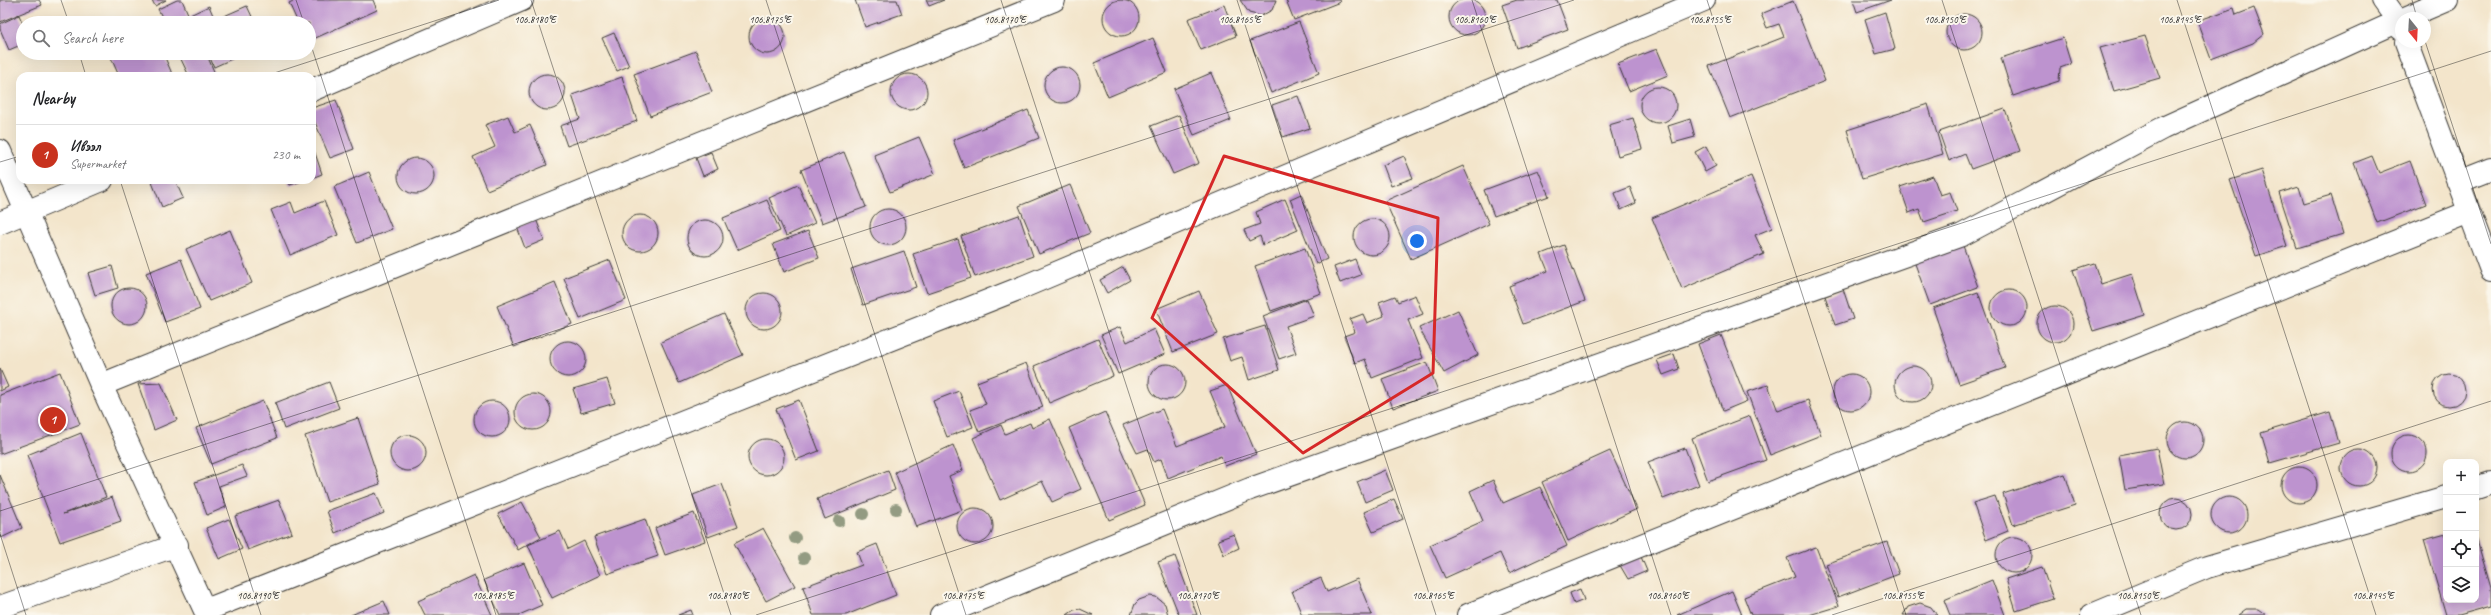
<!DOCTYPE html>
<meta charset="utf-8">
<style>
:root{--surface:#fff;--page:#f2f2f2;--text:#202124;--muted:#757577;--line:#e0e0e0;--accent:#c8321e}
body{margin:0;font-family:Caveat,sans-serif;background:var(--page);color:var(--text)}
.controls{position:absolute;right:12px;bottom:12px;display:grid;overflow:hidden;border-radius:8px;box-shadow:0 4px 16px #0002}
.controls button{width:36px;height:36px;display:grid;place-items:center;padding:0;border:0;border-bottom:1px solid var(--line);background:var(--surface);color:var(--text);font:20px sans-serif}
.compass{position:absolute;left:2395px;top:12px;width:36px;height:36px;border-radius:50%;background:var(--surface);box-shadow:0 4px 16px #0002;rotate:162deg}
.you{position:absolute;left:1417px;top:241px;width:14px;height:14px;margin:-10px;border:3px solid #fff;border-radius:50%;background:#1a73e8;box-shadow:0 0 0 6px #1a73e833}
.badge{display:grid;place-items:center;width:26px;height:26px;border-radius:50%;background:var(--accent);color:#fff;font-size:13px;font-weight:700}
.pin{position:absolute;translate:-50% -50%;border:2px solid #fff;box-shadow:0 1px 4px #0006}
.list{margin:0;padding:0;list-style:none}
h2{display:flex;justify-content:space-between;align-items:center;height:52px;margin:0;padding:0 16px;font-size:17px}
h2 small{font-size:13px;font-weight:400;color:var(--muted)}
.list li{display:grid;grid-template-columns:26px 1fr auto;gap:12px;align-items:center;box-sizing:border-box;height:60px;padding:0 16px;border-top:1px solid var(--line)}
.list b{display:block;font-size:15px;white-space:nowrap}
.list p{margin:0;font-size:13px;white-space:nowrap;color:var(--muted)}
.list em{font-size:13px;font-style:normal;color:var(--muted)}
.icon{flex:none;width:22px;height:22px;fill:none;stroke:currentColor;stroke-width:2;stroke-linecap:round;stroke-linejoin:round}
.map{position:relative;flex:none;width:2491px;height:615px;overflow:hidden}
.search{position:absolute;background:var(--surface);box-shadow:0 4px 16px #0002;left:16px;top:16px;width:300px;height:44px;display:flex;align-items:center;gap:10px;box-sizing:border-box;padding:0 14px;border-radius:22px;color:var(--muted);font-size:15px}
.panel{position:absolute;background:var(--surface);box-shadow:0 4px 16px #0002;left:16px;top:72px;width:300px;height:112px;border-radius:12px}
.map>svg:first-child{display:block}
.building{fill:#bd93cf}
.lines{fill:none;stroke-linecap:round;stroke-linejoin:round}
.minor-casing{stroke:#3c3a36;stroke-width:24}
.minor{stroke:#fff;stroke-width:22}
.tree{fill:#939b82}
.marked{fill:none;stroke:#d62828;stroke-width:3;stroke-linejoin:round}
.ticks{fill:none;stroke:#1c1c1c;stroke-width:1;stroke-opacity:0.45}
.ticks-label{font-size:10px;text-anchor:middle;fill:#1c1c1c;stroke:#fbf7ec;stroke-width:4;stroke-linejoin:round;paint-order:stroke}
</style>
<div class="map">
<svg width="2491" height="615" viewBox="0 0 2491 615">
<rect width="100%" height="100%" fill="#fbf7ec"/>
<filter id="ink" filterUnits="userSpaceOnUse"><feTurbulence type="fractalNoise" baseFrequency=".025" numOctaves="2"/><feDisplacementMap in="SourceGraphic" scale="8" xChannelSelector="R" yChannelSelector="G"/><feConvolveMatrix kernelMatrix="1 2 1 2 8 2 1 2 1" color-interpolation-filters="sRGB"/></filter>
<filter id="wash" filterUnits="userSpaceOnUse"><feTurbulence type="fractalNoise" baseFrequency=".012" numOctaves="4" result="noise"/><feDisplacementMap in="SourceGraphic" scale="16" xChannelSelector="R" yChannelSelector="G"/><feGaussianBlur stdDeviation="0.9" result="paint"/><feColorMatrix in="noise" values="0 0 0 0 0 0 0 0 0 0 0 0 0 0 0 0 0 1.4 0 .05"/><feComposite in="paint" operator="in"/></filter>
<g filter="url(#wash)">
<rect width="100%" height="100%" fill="#f3e5cb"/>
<g id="blocks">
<!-- building -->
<g class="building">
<circle cx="1467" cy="17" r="18"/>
<circle cx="1121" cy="18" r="18"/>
<path d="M0,0H39L42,5L0,22Z"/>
<path d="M152,0H166L155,6Z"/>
<path d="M177,0H182L192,23H165L158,9Z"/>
<path d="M295,0H373L377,10L309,41V23H298L289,3Z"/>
<path d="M855,0H897L902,14L865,27Z"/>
<path d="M926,0H944L929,6Z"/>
<path d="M1240,0H1276L1272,10L1261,16L1249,13Z"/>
<path d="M1286,0H1339L1340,2L1294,20Z"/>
<path d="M1517,0H1557L1568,29L1517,48L1502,5Z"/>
<path d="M1853,0H1891L1857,12Z"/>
<path d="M1793,1L1825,81L1730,118L1709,66L1784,37L1779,24L1767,28L1761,14Z"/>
<path d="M1224,5L1236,36L1201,50L1188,19Z"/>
<path d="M209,6L215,20L247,6L255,23H194L190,15Z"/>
<path d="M2234,8L2236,15L2254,8L2264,34L2253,43L2211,59L2197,21Z"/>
<path d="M1885,12L1895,49L1876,54L1865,19Z"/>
<circle cx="1964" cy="32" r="18"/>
<path d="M19,15L23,24V44L9,50L0,29V24Z"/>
<circle cx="767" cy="36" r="18"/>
<path d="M1299,22L1319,73L1271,93L1250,41Z"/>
<path d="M614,33L629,66L617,71L602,38Z"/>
<path d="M2145,36L2160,78L2114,91L2100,48Z"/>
<path d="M1153,38L1167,72L1108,97L1094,63Z"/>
<path d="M2063,38L2071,64L2060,68L2059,81L2013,96L2001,58Z"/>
<path d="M1657,49L1668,75L1629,91L1618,64Z"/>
<path d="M696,51L712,92L650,116L634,74Z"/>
<path d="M109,53H163L173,76H119Z"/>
<path d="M178,53H206L216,76H189Z"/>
<path d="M208,53H245L214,67Z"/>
<circle cx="1062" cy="85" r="18"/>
<path d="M1211,73L1231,120L1194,135L1174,89Z"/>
<circle cx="909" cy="92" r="18"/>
<circle cx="547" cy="92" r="18"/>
<path d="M622,77L637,121L567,146L560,126L580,119L572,95Z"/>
<circle cx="1658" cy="105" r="18"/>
<path d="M1298,96L1310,128L1283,137L1272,105Z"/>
<path d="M336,100L354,149L330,158L312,115V108Z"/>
<path d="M1928,104L1943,154L1862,179L1847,130Z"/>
<path d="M2005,109L2020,151L1971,169L1965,154L1949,161L1939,132Z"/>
<path d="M1028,110L1039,138L964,168L953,140Z"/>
<path d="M1179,115L1199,163L1173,174L1151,126Z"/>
<path d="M508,116L515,132L530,125L547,165L487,190L473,157L495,147L485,125Z"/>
<path d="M1633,118L1642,149L1618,156L1609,125Z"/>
<path d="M1690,119L1695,137L1673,143L1668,126Z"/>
<path d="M919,137L935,174L890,192L874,155Z"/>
<path d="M1706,146L1716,166L1705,172L1695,152Z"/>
<path d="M314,150L322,174L312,178V151Z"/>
<path d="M711,152L718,169L703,176L696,158Z"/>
<path d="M844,152L866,207L822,223L801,170Z"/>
<path d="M1404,156L1413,178L1391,186L1383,165Z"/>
<path d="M2372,156L2379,173L2410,161L2426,204L2377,223L2354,163Z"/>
<circle cx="416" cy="176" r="18"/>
<path d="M1463,166L1489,224L1411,259L1385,201Z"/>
<path d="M1538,170L1549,196L1494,216L1484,190Z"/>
<path d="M2262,170L2287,246L2256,256L2230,180Z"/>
<path d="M369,172L392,229L357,243L334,187Z"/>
<path d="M1751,176L1772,228L1755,235L1764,254L1682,289L1652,218Z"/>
<path d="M1933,176L1940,195L1950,192L1957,211L1924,222L1919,209L1909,213L1900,187Z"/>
<path d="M151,180H175L183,198L162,207Z"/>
<path d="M288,180H305L290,185Z"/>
<path d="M798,185L815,223L786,236L769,198Z"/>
<path d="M1070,185L1090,233L1039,254L1019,206Z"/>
<path d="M1630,187L1636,203L1621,210L1615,193Z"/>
<path d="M2299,187L2304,203L2331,195L2343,234L2297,248L2279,193Z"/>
<path d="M1301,194L1327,259L1316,264L1290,199Z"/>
<path d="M1285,199L1298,230L1263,245L1260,236L1249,241L1244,230L1260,224L1256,212Z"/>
<path d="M767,200L780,231L737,250L723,218Z"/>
<path d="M324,201L338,235L290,255L271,210L291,202L295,213Z"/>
<circle cx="888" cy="227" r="18"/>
<circle cx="640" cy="233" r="18"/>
<path d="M1019,215L1033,256L975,277L961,236Z"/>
<circle cx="1372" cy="237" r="18"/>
<path d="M536,219L544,240L525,248L517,227Z"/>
<circle cx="705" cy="238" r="18"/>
<path d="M230,230L252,283L209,301L186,249Z"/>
<path d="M808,231L819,258L784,272L773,244Z"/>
<path d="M958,239L971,278L927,293L913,254Z"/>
<path d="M1962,243L1978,287L1930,305L1914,261Z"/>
<path d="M1564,245L1585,301L1523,324L1509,286L1548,271L1541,254Z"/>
<path d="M1305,248L1321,293L1271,311L1255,266Z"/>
<path d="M904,251L916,287L863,305L851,269Z"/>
<path d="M181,259L200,309L165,322L146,273Z"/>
<path d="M1355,259L1361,275L1340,283L1334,267Z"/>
<path d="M610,260L626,300L580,319L564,278Z"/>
<path d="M2094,263L2101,284L2132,274L2145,315L2093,331L2073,270Z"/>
<path d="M112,266L118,288L95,295L88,273Z"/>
<path d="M1123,267L1130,280L1107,293L1100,280Z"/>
<path d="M555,282L572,324L514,347L497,306Z"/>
<circle cx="129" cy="306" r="18"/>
<path d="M1843,289L1853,319L1835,325L1825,296Z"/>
<circle cx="2009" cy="308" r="18"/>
<path d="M1199,291L1218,334L1173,352L1156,309Z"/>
<path d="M1978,292L2005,368L1959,384L1933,308Z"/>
<circle cx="764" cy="311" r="18"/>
<path d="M1415,295L1423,314L1408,320L1423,358L1372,378L1365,359L1355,363L1344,336L1355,332L1350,319L1363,314L1367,323L1384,316L1379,302L1395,296L1398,302Z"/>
<path d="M1307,299L1314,316L1286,326L1296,353L1279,359L1263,316Z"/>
<circle cx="2055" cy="324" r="18"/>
<path d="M1458,310L1478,355L1444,373L1419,328Z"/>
<path d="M724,314L743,355L679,383L661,342Z"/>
<path d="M1265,326L1279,370L1249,380L1242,357L1230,361L1223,339Z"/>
<path d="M1120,327L1127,342L1154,329L1165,354L1118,374L1101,335Z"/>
<path d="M1721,335L1747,401L1723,411L1698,344Z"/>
<path d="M1098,339L1113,376L1049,403L1034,366Z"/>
<circle cx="568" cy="359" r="18"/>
<path d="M1674,354L1679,369L1663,375L1657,360Z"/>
<path d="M1427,362L1438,391L1393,408L1382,379Z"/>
<path d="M1026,363L1043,407L979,432L970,410L986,404L977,382Z"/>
<circle cx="1167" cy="382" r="18"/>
<circle cx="1913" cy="384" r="18"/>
<path d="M0,369L8,387L0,391Z"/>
<path d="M60,372L80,424L0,454V395Z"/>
<circle cx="1851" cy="392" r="18"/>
<circle cx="2449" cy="390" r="16"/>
<path d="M607,379L615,403L581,413L573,389Z"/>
<path d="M329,382L339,408L284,429L275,403Z"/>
<path d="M161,383L177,420L154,430L138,384Z"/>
<path d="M1227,385L1256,454L1225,466L1221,456L1168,478L1161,459L1154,462L1148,449L1137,453L1123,425L1162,409L1177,446L1225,427L1210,391Z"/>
<path d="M1768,385L1778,411L1808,400L1821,435L1770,455L1747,392Z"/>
<path d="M959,391L973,427L947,437L933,401Z"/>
<circle cx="533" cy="412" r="18"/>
<path d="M799,400L819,451L796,460L776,409Z"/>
<circle cx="492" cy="419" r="18"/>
<path d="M263,401L277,438L211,464L196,428Z"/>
<path d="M1105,412L1145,505L1109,520L1069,428Z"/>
<path d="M2330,412L2339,443L2270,463L2261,433Z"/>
<path d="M1750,416L1766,460L1708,481L1692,438Z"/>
<path d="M358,418L380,484L327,502L305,436Z"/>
<path d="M1050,419L1081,489L1052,502L1042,481L1000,500L973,438L1001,425L1005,434L1030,423L1032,428Z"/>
<circle cx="2185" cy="440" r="18"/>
<path d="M81,433L106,497L63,514L112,497L121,521L60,542L27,455Z"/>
<circle cx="2409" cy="453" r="18"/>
<circle cx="408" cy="453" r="18"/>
<circle cx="766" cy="457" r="18"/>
<path d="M953,445L963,470L949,476L962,510L916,527L895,472Z"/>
<path d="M1685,448L1699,485L1663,499L1648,462Z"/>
<path d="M2157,448L2164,484L2125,490L2119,455Z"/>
<circle cx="2359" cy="468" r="18"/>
<path d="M1610,451L1637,509L1568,541L1542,482Z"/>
<path d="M242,465L247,476L219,486L226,507L207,515L195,482Z"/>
<circle cx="2299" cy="485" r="18"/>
<path d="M888,470L895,490L825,519L817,499Z"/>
<path d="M1385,470L1393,490L1365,502L1357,482Z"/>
<path d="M2065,474L2075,505L2013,525L2003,494Z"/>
<path d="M0,475L22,528L1,538L0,536Z"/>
<path d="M1493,480L1503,503L1540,487L1567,546L1509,573L1500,553L1445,578L1430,545L1483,521L1470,491Z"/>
<path d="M722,484L738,526L708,537L693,495Z"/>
<path d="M376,493L384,513L335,533L327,511Z"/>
<path d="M1995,496L2008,531L1986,540L1973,503Z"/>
<circle cx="2229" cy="515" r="18"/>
<circle cx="2176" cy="514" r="16"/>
<path d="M1394,499L1403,519L1373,532L1364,512Z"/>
<path d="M279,500L292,533L248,550L235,516Z"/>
<path d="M522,502L541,537L518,550L498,514Z"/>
<circle cx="975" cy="526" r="18"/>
<path d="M694,513L705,541L665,555L655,528Z"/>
<path d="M229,519L242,549L219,559L206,528Z"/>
<path d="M645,519L658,556L607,574L594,537Z"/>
<path d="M763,528L795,586L766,601L734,543Z"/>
<path d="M560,531L568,549L584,541L600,575L552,598L528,545Z"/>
<path d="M1234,534L1239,548L1224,555L1218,540Z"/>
<path d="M2446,534V600H2476V537L2491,588V606L2459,615H2446L2424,540Z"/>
<circle cx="2014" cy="555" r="18"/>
<path d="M1887,542L1899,574L1838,597L1826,564Z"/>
<path d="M877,544L896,595L846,615H813L803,587L862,565L857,552Z"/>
<path d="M1816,547L1839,606L1809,615H1751L1744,597L1795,577L1787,558Z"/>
<path d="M1639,552L1647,571L1628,579L1618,562Z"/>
<path d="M1175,556L1197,615H1179L1158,562Z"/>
<path d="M524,563L542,605L519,615H500L484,580Z"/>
<path d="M2042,567L2053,599L2016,611L2006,579Z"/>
<path d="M474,575L492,615H425L418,601Z"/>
<path d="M1321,578L1327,592L1357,579L1372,615H1302L1292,591Z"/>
<path d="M1992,580L2005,615H1950L1944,600Z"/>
<path d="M1580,589L1584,600L1574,604L1570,593Z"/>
<path d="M1732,591L1742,615H1677Z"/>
<path d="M1150,596L1156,597L1165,604L1168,615H1131L1135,604L1139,600Z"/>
<path d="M384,601L390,615H351Z"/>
<path d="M1920,603L1931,607L1937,615H1903L1908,607Z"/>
<path d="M1080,609L1093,615H1067L1074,610Z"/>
<path d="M2246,609H2258L2266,615H2238Z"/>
<path d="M691,610L693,615H678Z"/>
</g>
</g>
</g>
<g filter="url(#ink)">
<use href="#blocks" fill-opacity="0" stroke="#3c3a36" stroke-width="1"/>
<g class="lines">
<defs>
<g id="minor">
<path d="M2383,0L2398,21L2401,29"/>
<path d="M2405,18L2447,0"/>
<path d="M2406,42L2491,270"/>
<path d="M312,90L522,0"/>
<path d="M0,151L101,385L207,615"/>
<path d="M2458,182L2491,169"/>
<path d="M0,223L102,180"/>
<path d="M101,385L1054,0"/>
<path d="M2476,488L2491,483"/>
<path d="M0,607L177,545"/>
<path d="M206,610L1023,287L1704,0"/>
<path d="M941,615L1250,489L1962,235L2163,128L2401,20"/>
<path d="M1468,615L2469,212"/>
<path d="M2092,615L2207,567L2446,497"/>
</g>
</defs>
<!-- minor casing -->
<use href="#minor" class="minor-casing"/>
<!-- minor -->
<use href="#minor" class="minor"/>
</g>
<!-- trees -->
<g class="tree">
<circle cx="896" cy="509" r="6"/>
<circle cx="863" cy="514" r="6"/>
<circle cx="839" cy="521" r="6"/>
<circle cx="795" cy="538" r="6"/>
<circle cx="804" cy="558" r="6"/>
</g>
</g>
<!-- marked area -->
<path class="marked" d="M1224,156L1438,218L1433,373L1303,453L1152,318Z"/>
<!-- ticks -->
<path class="ticks" d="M61,0L69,23M296,0L304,23M531,0L731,615M766,0L966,615M1001,0L1201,615M1237,0L1436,615M1472,0L1671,615M1707,0L1906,615M1942,0L2141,615M2177,0L2376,615M2412,0L2417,18M309,39L496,615M2425,41L2491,244M79,53L86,76M265,76L499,0M0,162L20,156M120,180L261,615M0,511L1574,0M0,534L26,615M756,615L2491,51M1832,615L2491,401"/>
<g class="ticks-label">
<text x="535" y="23">106.8180°E</text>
<text x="770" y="23">106.8175°E</text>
<text x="1005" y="23">106.8170°E</text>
<text x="1240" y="23">106.8165°E</text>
<text x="1475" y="23">106.8160°E</text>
<text x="1710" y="23">106.8155°E</text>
<text x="1945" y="23">106.8150°E</text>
<text x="2180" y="23">106.8145°E</text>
<text x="258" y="599">106.8190°E</text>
<text x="493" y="599">106.8185°E</text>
<text x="728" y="599">106.8180°E</text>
<text x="963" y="599">106.8175°E</text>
<text x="1198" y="599">106.8170°E</text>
<text x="1433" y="599">106.8165°E</text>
<text x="1668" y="599">106.8160°E</text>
<text x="1903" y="599">106.8155°E</text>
<text x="2138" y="599">106.8150°E</text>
<text x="2373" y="599">106.8145°E</text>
</g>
</svg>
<div class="controls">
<button>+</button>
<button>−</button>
<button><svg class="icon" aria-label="locate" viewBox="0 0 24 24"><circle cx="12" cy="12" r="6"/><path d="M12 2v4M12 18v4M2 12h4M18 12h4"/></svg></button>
<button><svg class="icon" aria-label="layers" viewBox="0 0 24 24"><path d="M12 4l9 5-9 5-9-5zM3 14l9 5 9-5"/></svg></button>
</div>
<svg class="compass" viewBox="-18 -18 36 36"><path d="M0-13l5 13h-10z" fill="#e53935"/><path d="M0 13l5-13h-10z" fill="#757577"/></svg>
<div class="you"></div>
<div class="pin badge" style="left:53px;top:420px">1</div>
<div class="search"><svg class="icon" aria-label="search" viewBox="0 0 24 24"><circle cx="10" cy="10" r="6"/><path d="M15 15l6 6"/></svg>Search here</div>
<section class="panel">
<h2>Nearby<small></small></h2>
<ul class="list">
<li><span class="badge">1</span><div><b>Ивээл</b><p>Supermarket</p></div><em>230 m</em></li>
</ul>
</section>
</div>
